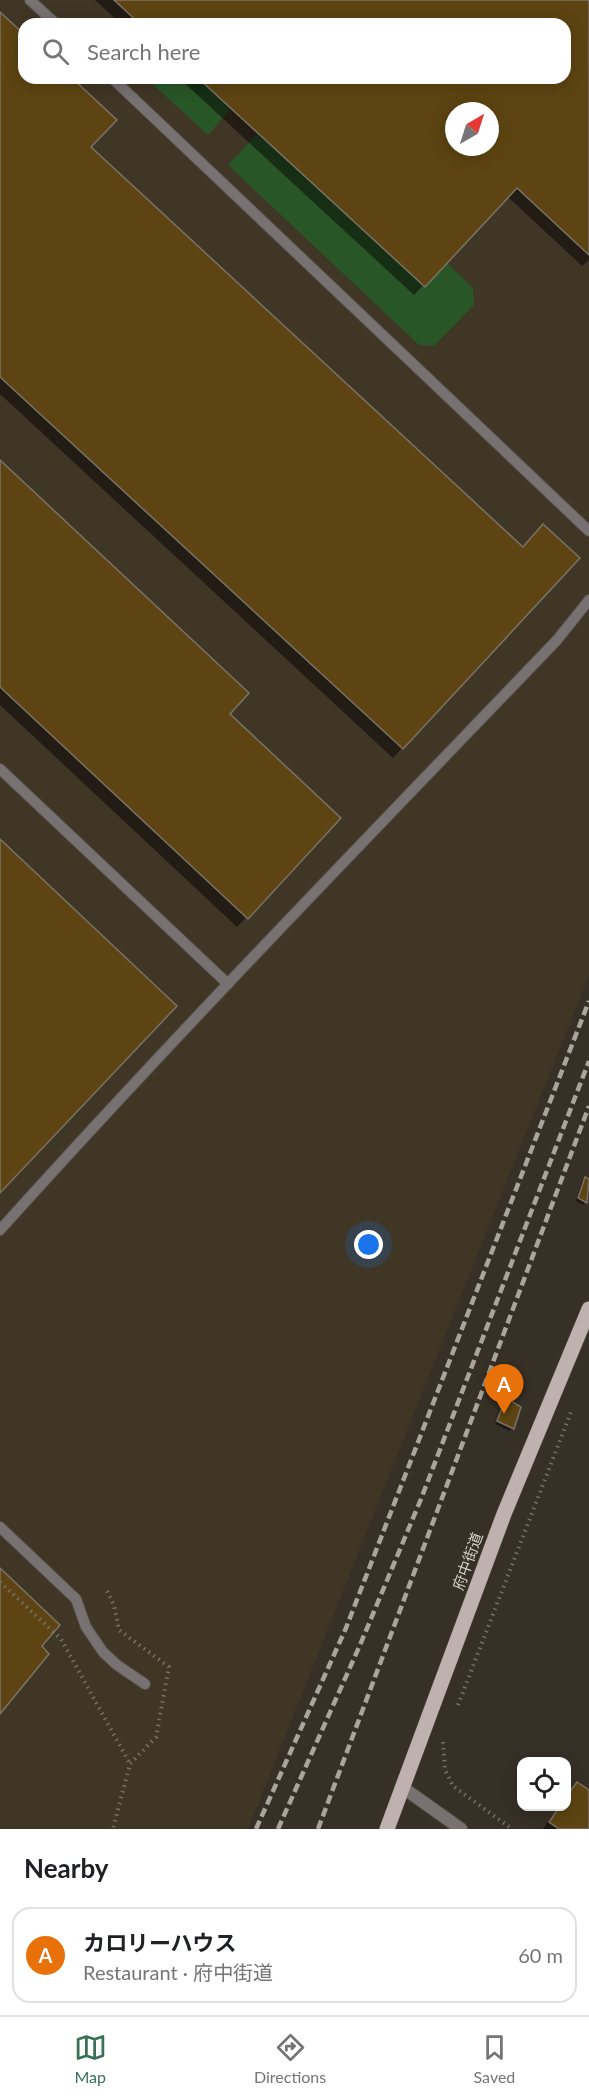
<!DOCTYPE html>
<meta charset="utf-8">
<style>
:root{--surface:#fff;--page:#f6f6f6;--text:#202124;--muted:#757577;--line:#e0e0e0;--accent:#377157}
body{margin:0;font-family:Lato,"Noto Sans JP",sans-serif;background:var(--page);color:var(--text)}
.controls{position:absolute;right:18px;bottom:18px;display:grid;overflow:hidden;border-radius:12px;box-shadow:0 3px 15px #0003}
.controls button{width:54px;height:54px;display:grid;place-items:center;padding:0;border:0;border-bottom:2px solid var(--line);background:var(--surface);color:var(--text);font:30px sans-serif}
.compass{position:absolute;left:445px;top:102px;width:54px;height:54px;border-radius:50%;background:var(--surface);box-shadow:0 3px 15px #0003;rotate:39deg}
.you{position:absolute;left:369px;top:1245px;width:21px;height:21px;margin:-15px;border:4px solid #fff;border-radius:50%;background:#1a73e8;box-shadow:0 0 0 9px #1a73e833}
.badge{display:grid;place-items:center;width:39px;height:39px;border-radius:50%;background:var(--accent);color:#fff;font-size:20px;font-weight:700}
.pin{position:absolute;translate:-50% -50px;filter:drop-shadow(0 2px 3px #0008)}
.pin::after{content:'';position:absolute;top:32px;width:21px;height:18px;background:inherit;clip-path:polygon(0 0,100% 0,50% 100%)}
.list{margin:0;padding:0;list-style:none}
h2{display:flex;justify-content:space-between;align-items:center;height:78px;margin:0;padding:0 24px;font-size:26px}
h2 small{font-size:20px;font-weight:400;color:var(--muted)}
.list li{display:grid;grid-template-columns:39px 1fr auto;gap:18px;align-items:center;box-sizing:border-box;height:96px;margin:0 12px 12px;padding:0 12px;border:2px solid var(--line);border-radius:18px}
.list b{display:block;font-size:22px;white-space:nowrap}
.list p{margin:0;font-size:20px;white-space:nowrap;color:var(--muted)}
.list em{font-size:20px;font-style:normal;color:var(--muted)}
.icon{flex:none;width:33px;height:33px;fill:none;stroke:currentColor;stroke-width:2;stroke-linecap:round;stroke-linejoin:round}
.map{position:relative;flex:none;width:589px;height:1829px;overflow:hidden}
.search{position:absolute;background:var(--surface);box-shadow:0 3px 15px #0003;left:18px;right:18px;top:18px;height:66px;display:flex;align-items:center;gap:15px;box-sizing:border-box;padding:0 21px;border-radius:18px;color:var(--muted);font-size:22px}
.sheet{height:186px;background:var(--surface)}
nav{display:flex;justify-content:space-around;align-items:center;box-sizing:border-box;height:84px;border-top:2px solid var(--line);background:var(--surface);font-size:16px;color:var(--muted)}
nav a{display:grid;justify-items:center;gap:3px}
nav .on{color:var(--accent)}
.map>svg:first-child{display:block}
.built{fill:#403626;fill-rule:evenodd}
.green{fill:#285627}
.shadow{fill:#0007;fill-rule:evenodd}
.building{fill:#5d4412;stroke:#7a7368;stroke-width:1.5;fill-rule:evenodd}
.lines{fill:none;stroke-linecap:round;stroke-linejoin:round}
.service-casing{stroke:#534d44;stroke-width:12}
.tertiary-casing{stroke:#534d44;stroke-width:14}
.primary-casing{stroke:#534d44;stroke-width:16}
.path{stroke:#767168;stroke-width:4;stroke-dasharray:1.5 4.5;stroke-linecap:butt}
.service{stroke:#787171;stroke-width:10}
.tertiary{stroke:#787171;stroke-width:12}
.primary{stroke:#bfb1af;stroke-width:15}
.rail{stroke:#a9a49c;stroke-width:4.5;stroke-dasharray:9 4.5;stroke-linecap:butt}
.labels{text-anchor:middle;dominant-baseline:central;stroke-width:4.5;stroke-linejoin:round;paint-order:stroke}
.street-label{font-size:15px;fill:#d5d1ca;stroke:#363026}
</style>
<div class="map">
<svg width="589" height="1829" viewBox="0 0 589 1829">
<rect width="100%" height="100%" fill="#363026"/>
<!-- built -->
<path class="built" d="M0,0H589V976L248,1829H0ZM24,24H565V78H24ZM454,111H490V147H454Z"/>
<!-- green -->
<g class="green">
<path d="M146,78H198L231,108L208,135Z"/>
<path d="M258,133L424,287L447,263L473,288L474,305L434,346L419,345L228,165Z"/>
</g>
<!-- shadow -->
<g class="shadow">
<path d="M95,0H589V260L582,266L507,196L414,295L179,78H565V24H121ZM454,111H490V147H454Z"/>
<path d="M0,14L24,36V78H69L89,147L523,548L578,558L393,758L0,394Z"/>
<path d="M0,462L228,714L339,818L237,927L0,705Z"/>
<path d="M585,1178L589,1180V1194L583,1205L576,1201L582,1181Z"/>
<path d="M506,1400L513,1428L510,1431L495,1424Z"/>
<path d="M578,1784L589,1792V1829H543L559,1806H566V1796Z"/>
</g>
<!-- building -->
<g class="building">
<path d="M114,0H589V255L517,188L425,287L198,78H565V24H140ZM454,111H490V147H454Z"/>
<path d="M0,12L24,34V78H72L117,120L91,147L523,547L543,524L580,558L403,749L0,377Z"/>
<path d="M0,460L249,693L230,714L341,818L248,919L0,687Z"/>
<path d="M0,839L177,1006L0,1193Z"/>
<path d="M585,1177L589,1179L587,1203L578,1198Z"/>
<path d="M506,1398L521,1407L514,1429L497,1421Z"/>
<path d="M0,1568L60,1625L42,1646L49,1654L0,1714Z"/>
<path d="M577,1782L589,1790V1829H559L549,1822L560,1806H566V1797Z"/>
</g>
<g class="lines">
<defs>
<g id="service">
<path d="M30,0L56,24"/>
<path d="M112,78L589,531"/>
<path d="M0,769L228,984"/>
<path d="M0,1230C181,1029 370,835 557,640L589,600"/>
<path d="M0,1527L76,1599L86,1627L103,1652L117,1665L145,1684"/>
</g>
<path id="tertiary" d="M402,1787L461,1829"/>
<path id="primary" d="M387,1829L504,1514L589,1309"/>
</defs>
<!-- service casing -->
<use href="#service" class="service-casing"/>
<!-- tertiary casing -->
<use href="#tertiary" class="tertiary-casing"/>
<!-- primary casing -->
<use href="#primary" class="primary-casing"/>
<!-- path -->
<g class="path">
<path d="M0,1582L61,1639L130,1764"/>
<path d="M107,1591L114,1605L119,1630L169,1667L156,1737L130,1764L113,1829"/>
<path d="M458,1705L571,1412"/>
<path d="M443,1742L445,1770L453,1786L512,1829"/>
</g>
<!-- service -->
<use href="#service" class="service"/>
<!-- tertiary -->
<use href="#tertiary" class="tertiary"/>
<!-- primary -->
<use href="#primary" class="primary"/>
<!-- rail -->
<g class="rail">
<path d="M256,1829L346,1628L589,1001"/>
<path d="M278,1829L360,1645L421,1499L589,1061"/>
<path d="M318,1829L589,1106"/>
</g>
</g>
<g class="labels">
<!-- street labels -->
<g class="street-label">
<text transform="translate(467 1561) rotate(-70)">府中街道</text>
</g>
</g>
</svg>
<div class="controls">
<button><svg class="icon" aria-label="locate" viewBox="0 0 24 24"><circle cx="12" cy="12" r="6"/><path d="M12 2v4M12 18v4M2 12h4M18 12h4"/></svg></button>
</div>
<svg class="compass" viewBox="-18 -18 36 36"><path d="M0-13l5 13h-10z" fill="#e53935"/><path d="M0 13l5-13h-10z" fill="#757577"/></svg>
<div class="you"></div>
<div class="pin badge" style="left:504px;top:1414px;background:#e8710a">A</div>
<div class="search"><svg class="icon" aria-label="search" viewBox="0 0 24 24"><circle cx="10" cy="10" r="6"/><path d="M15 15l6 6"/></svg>Search here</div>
</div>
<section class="sheet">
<h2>Nearby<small></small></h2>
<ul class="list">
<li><span class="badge" style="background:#e8710a">A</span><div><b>カロリーハウス</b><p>Restaurant · 府中街道</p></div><em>60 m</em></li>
</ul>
</section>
<nav>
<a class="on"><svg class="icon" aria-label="map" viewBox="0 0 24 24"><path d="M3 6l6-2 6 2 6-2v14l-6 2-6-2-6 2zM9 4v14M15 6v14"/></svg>Map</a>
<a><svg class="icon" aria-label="directions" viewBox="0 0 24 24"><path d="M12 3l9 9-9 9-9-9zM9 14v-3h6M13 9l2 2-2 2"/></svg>Directions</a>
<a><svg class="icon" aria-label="saved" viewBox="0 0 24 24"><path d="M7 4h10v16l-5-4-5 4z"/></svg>Saved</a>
</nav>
